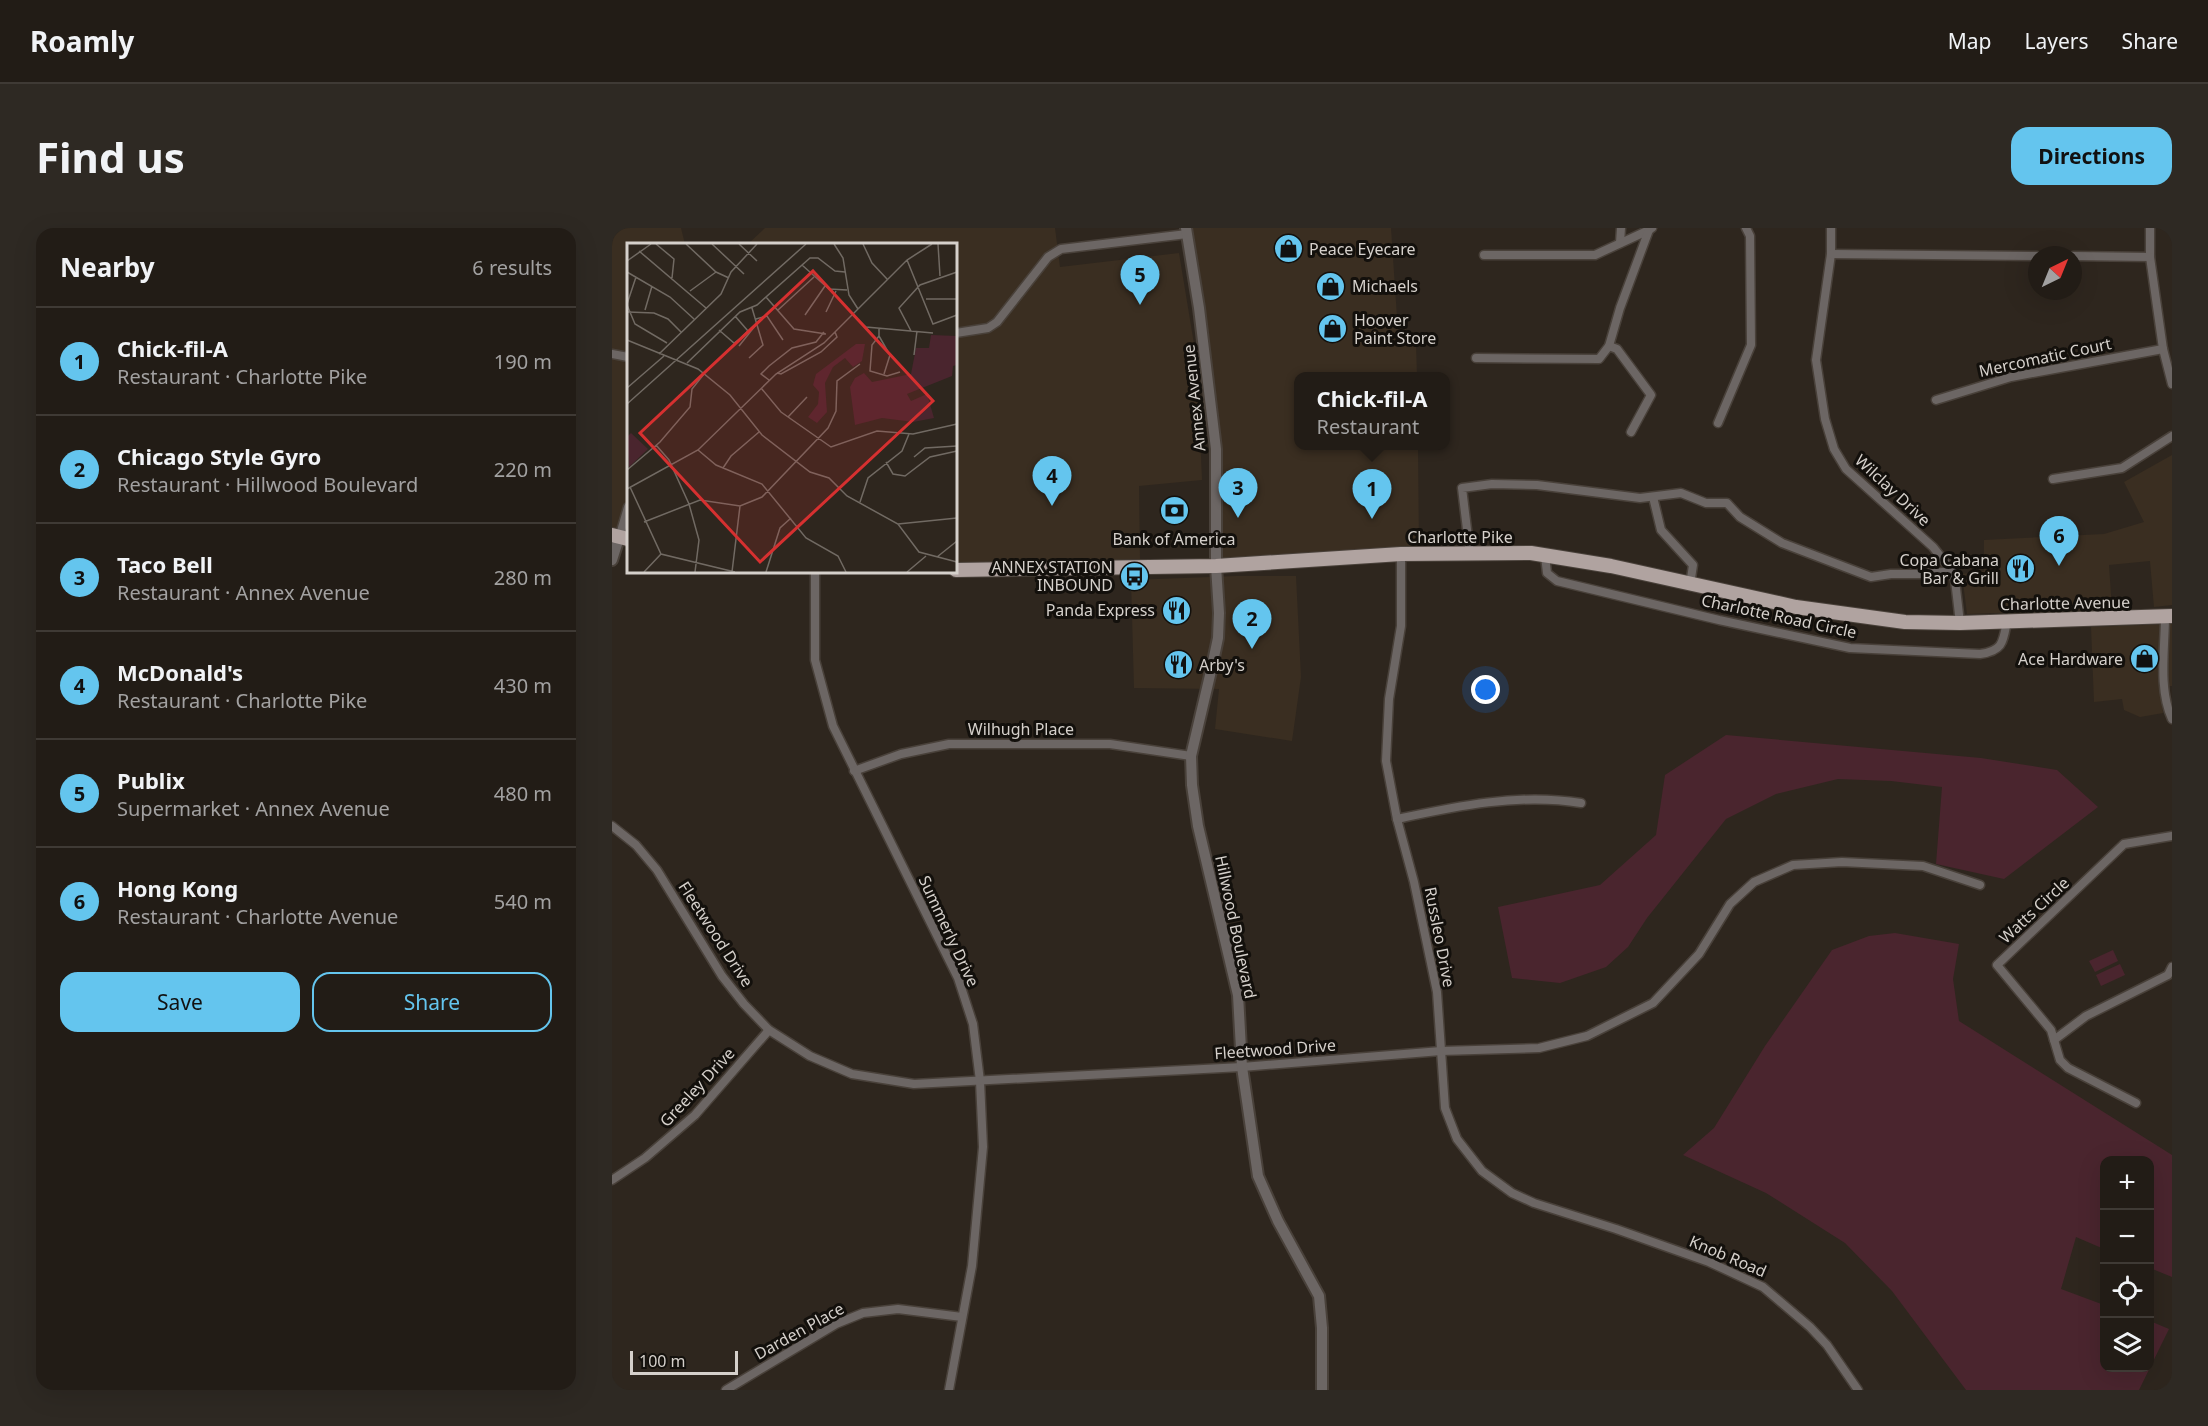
<!DOCTYPE html>
<meta charset="utf-8">
<style>
:root{--surface:#221c16;--page:#2e2923;--text:#f1f3f6;--muted:#a2a1a1;--line:#3f3a35;--accent:#64c5ee}
body{margin:0;font-family:"Noto Sans",sans-serif;background:var(--page);color:var(--text)}
.controls{position:absolute;right:18px;bottom:18px;display:grid;overflow:hidden;border-radius:12px;box-shadow:0 6px 24px #0002}
.controls button{width:54px;height:54px;display:grid;place-items:center;padding:0;border:0;border-bottom:2px solid var(--line);background:var(--surface);color:var(--text);font:30px sans-serif}
.compass{position:absolute;left:1416px;top:18px;width:54px;height:54px;border-radius:50%;background:var(--surface);box-shadow:0 6px 24px #0002;rotate:43deg}
.scale{position:absolute;left:18px;bottom:15px;width:108px;box-sizing:border-box;padding-left:6px;border:3px solid #d5d0cb;border-top:0;font-size:16px;line-height:21px;white-space:nowrap;color:#d5d0cb;-webkit-text-stroke:4px #13100c;paint-order:stroke}
.you{position:absolute;left:874px;top:462px;width:21px;height:21px;margin:-15px;border:4px solid #fff;border-radius:50%;background:#1a73e8;box-shadow:0 0 0 9px #1a73e833}
.badge{display:grid;place-items:center;width:39px;height:39px;border-radius:50%;background:var(--accent);color:#111;font-size:20px;font-weight:700}
.pin{position:absolute;translate:-50% -50px;filter:drop-shadow(0 2px 3px #0008)}
.pin::after{content:'';position:absolute;top:32px;width:21px;height:18px;background:inherit;clip-path:polygon(0 0,100% 0,50% 100%)}
.popup{position:absolute;left:682px;top:144px;width:156px;height:78px;box-sizing:border-box;display:grid;place-content:center;border-radius:12px;background:var(--surface);filter:drop-shadow(0 2px 4px #0005);font-size:20px;white-space:nowrap;color:var(--muted)}
.popup b{font-size:22px;color:var(--text)}
.popup::after{content:'';position:absolute;left:50%;top:100%;margin-left:-12px;border:12px solid transparent;border-top-color:var(--surface)}
.list{margin:0;padding:0;list-style:none}
h2{display:flex;justify-content:space-between;align-items:center;height:78px;margin:0;padding:0 24px;font-size:26px}
h2 small{font-size:20px;font-weight:400;color:var(--muted)}
.list li{display:grid;grid-template-columns:39px 1fr auto;gap:18px;align-items:center;box-sizing:border-box;height:108px;padding:0 24px;border-top:2px solid var(--line)}
.list b{display:block;font-size:22px;white-space:nowrap}
.list p{margin:0;font-size:20px;white-space:nowrap;color:var(--muted)}
.list em{font-size:20px;font-style:normal;color:var(--muted)}
.actions{display:flex;gap:12px;padding:18px 24px}
.actions a{flex:1;padding:14px 0;border:2px solid var(--accent);border-radius:18px;text-align:center;font-size:21px;color:var(--accent)}
.actions .main{background:var(--accent);color:#111}
.icon{flex:none;width:33px;height:33px;fill:none;stroke:currentColor;stroke-width:2;stroke-linecap:round;stroke-linejoin:round}
.map{position:relative;flex:none;width:1560px;height:1162px;overflow:hidden;border-radius:18px}
header{display:flex;align-items:center;gap:36px;box-sizing:border-box;height:84px;padding:0 30px;background:var(--surface);border-bottom:2px solid var(--line)}
header strong{font-size:28px}
nav{display:flex;gap:33px;margin-inline-start:auto;font-size:21px}
.intro{display:flex;align-items:center;justify-content:space-between;box-sizing:border-box;height:144px;padding:0 36px}
h1{margin:0;font-size:42px}
.button{padding:15px 27px;border-radius:18px;background:var(--accent);color:#111;font-size:21px;font-weight:700}
main{display:flex;gap:36px;padding:0 36px}
aside{flex:1;background:var(--surface);border-radius:18px;box-shadow:0 6px 24px #0002}
.map>svg:first-child{display:block}
.built{fill:#3a2e21}
.green{fill:#4a252e}
.lines{fill:none;stroke-linecap:round;stroke-linejoin:round}
.minor-casing{stroke:#49413a;stroke-width:11}
.tertiary-casing{stroke:#49413a;stroke-width:14}
.primary-casing{stroke:#49413a;stroke-width:16}
.minor{stroke:#6c6664;stroke-width:8}
.tertiary{stroke:#6c6664;stroke-width:10}
.primary{stroke:#b0a3a0;stroke-width:14}
.labels{text-anchor:middle;dominant-baseline:central;stroke-width:6;stroke-linejoin:round;paint-order:stroke}
.poi-label{font-size:16px;fill:#d5d0cb;stroke:#13100c;text-anchor:start}
.street-label{font-size:16px;fill:#d5d0cb;stroke:#13100c}
.inset-road{fill:none;stroke:#716a63;stroke-width:1.5}
.view{fill:#d63030;fill-opacity:0.15;stroke:#d63030;stroke-width:3}
.inset-edge{fill:none;stroke:#d5d0cb;stroke-width:3}
</style>
<header>
<strong>Roamly</strong>
<nav><a>Map</a><a>Layers</a><a>Share</a></nav>
</header>
<div class="intro"><h1>Find us</h1><a class="button">Directions</a></div>
<main>
<aside>
<h2>Nearby<small>6 results</small></h2>
<ul class="list">
<li><span class="badge">1</span><div><b>Chick-fil-A</b><p>Restaurant · Charlotte Pike</p></div><em>190 m</em></li>
<li><span class="badge">2</span><div><b>Chicago Style Gyro</b><p>Restaurant · Hillwood Boulevard</p></div><em>220 m</em></li>
<li><span class="badge">3</span><div><b>Taco Bell</b><p>Restaurant · Annex Avenue</p></div><em>280 m</em></li>
<li><span class="badge">4</span><div><b>McDonald's</b><p>Restaurant · Charlotte Pike</p></div><em>430 m</em></li>
<li><span class="badge">5</span><div><b>Publix</b><p>Supermarket · Annex Avenue</p></div><em>480 m</em></li>
<li><span class="badge">6</span><div><b>Hong Kong</b><p>Restaurant · Charlotte Avenue</p></div><em>540 m</em></li>
</ul>
<div class="actions"><a class="main">Save</a><a>Share</a></div>
</aside>
<div class="map">
<svg width="1560" height="1162" viewBox="0 0 1560 1162">
<rect width="100%" height="100%" fill="#2e261e"/>
<!-- built -->
<g class="built">
<path d="M0,0H69L73,16H16V304L0,300Z"/>
<path d="M153,0H443L448,39L567,25L585,134L590,252L527,258L528,331L344,337V16H136Z"/>
<path d="M578,0H779L785,89L804,116L805,148H686V218H806L807,321L610,331L608,237L602,160Z"/>
<path d="M1560,227V377L1542,379L1538,333L1497,337L1500,381L1355,386L1350,346L1372,343V312L1492,306L1532,294L1512,254Z"/>
<path d="M624,348H684L689,449L680,513L603,501L607,461L522,460L519,352Z"/>
<path d="M1560,396V458L1549,459L1551,485L1528,489L1512,482L1510,471L1482,474L1479,399Z"/>
</g>
<!-- green -->
<g class="green">
<path d="M1114,507L1369,530L1445,542L1486,579L1392,651L1324,636L1330,559L1279,553L1226,551L1164,566L1114,591L1035,690L1016,719L994,739L948,755L900,750L886,679L988,657L1044,607L1053,547Z"/>
<path d="M1283,705L1347,716L1341,751L1347,793L1560,927V1049L1538,1040V932H1492V1021L1464,1009L1449,1061L1492,1077V1140H1538V1093L1557,1101L1527,1162H1354L1280,1063L1233,1015L1154,965L1071,927L1102,900L1153,818L1220,722L1257,708Z"/>
<path d="M1501,722L1506,733L1483,744L1477,733Z"/>
<path d="M1508,736L1513,747L1489,758L1484,747Z"/>
</g>
<g class="lines">
<defs>
<g id="minor">
<path d="M1219,0V26L1204,132L1213,191L1222,221L1234,241L1321,319L1340,343L1343,352L1348,395"/>
<path d="M1538,0V29L1551,121L1560,156"/>
<path d="M1008,15L1009,0"/>
<path d="M1219,26L1425,28"/>
<path d="M872,27H983L1037,2"/>
<path d="M1461,28L1538,29"/>
<path d="M344,105L376,100L385,94L436,29L449,21L575,6"/>
<path d="M997,118L1005,121L1039,167L1019,204"/>
<path d="M0,126L16,129"/>
<path d="M864,130L987,131L997,118L1008,80L1037,2L1040,0"/>
<path d="M1324,172L1399,149L1551,121"/>
<path d="M1106,195L1139,117L1138,8L1134,0"/>
<path d="M1441,251L1510,240L1560,208"/>
<path d="M1041,269L1049,302L1081,337L1078,357"/>
<path d="M7,310L16,279"/>
<path d="M789,326V398L777,471L774,533L785,591L802,654L825,764L833,880L845,911L870,943L900,965L922,975L1004,1001L1097,1034L1151,1059L1198,1099L1215,1117L1246,1162"/>
<path d="M858,326L850,260L880,256L925,257L1028,270L1069,265L1094,275H1115L1128,289L1170,315L1259,349L1279,346H1312L1340,343"/>
<path d="M933,328L935,345L945,353L1107,392L1238,420L1368,426C1391,423 1391,414 1395,393"/>
<path d="M203,344V432L221,498L346,750L361,796L368,853L371,919L360,1038L337,1162"/>
<path d="M1553,388C1553,420 1546,461 1560,491"/>
<path d="M242,543L289,526L337,516H498L579,528"/>
<path d="M785,591C845,578 907,565 969,575"/>
<path d="M0,598L24,617L45,642L110,748L132,776L157,802L198,828L240,846L302,856L630,839L829,823L927,820L975,808L1041,775L1087,726L1118,676L1142,654L1181,637L1230,634L1311,638L1368,657"/>
<path d="M1442,812L1474,788L1556,747L1560,739"/>
<path d="M1524,875L1456,840L1448,832L1439,802L1385,737L1512,616L1560,608"/>
<path d="M0,952L33,930L83,887L157,802"/>
<path d="M114,1162L224,1096L251,1085L286,1081L350,1089"/>
</g>
<g id="tertiary">
<path d="M574,0L587,80L604,221V338L607,385L606,410L599,443L579,528L580,557L586,598L626,767L630,839L646,948L666,993L707,1068L710,1100V1162"/>
<path d="M0,332L7,310"/>
</g>
<g id="primary">
<path d="M0,307L16,311"/>
<path d="M344,342L604,338L789,326L919,325L999,338L1184,379L1293,394L1348,395L1560,388"/>
</g>
</defs>
<!-- minor casing -->
<use href="#minor" class="minor-casing"/>
<!-- tertiary casing -->
<use href="#tertiary" class="tertiary-casing"/>
<!-- primary casing -->
<use href="#primary" class="primary-casing"/>
<!-- minor -->
<use href="#minor" class="minor"/>
<!-- tertiary -->
<use href="#tertiary" class="tertiary"/>
<!-- primary -->
<use href="#primary" class="primary"/>
</g>
<!-- icons -->
<defs>
<symbol id="shop-disc" viewBox="-11 -11 22 22"><circle r="9.5" fill="#64c5ee" stroke="#13100c"/><path d="M-5-2.5h2.3a2.7 3.5 0 0 1 5.4 0H5L5.5 6h-11ZM-1.5-2.5h3a1.5 2.3 0 0 0-3 0Z" fill="#111"/></symbol>
<symbol id="bank-disc" viewBox="-11 -11 22 22"><circle r="9.5" fill="#64c5ee" stroke="#13100c"/><path d="M-6-4H6V4H-6ZM0-2.3a2.3 2.3 0 1 0 0 4.6a2.3 2.3 0 1 0 0-4.6Z" fill="#111"/></symbol>
<symbol id="restaurant-disc" viewBox="-11 -11 22 22"><circle r="9.5" fill="#64c5ee" stroke="#13100c"/><path d="M-5-6h1v4h1v-4h1v4h1v-4h1v5L-1.5 .5V6h-2V.5L-5-1ZM5-6V6H3V1.5H1.5Q1.5-4 5-6Z" fill="#111"/></symbol>
<symbol id="bus-disc" viewBox="-11 -11 22 22"><circle r="9.5" fill="#64c5ee" stroke="#13100c"/><path d="M-5-6H5V4H4V6H2V4H-2V6H-4V4H-5ZM-3.5-4V0h7V-4ZM-3.5 1.2v1.5H-2V1.2ZM2 1.2v1.5H3.5V1.2Z" fill="#111"/></symbol>
</defs>
<g fill-rule="evenodd">
<use href="#shop-disc" x="660" y="4" width="33" height="33"/>
<use href="#shop-disc" x="702" y="42" width="33" height="33"/>
<use href="#shop-disc" x="704" y="84" width="33" height="33"/>
<use href="#bank-disc" x="546" y="266" width="33" height="33"/>
<use href="#restaurant-disc" x="1392" y="324" width="33" height="33"/>
<use href="#bus-disc" x="506" y="332" width="33" height="33"/>
<use href="#restaurant-disc" x="548" y="366" width="33" height="33"/>
<use href="#shop-disc" x="1516" y="414" width="33" height="33"/>
<use href="#restaurant-disc" x="550" y="420" width="33" height="33"/>
</g>
<g class="labels">
<!-- poi labels -->
<g class="poi-label">
<text x="697" y="21">Peace Eyecare</text>
<text x="740" y="58">Michaels</text>
<text x="742" y="92">Hoover<tspan x="742" dy="18">Paint Store</tspan></text>
<text x="562" y="311" text-anchor="middle">Bank of America</text>
<text x="1387" y="332" text-anchor="end">Copa Cabana<tspan x="1387" dy="18">Bar &amp; Grill</tspan></text>
<text x="501" y="339" text-anchor="end">ANNEX STATION<tspan x="501" dy="18">INBOUND</tspan></text>
<text x="543" y="382" text-anchor="end">Panda Express</text>
<text x="1511" y="431" text-anchor="end">Ace Hardware</text>
<text x="587" y="437">Arby's</text>
</g>
<!-- street labels -->
<g class="street-label">
<text transform="translate(1433 129) rotate(-12)">Mercomatic Court</text>
<text transform="translate(582 170) rotate(-96)">Annex Avenue</text>
<text transform="translate(1281 262) rotate(43)">Wilclay Drive</text>
<text x="848" y="309">Charlotte Pike</text>
<text transform="translate(1453 375) rotate(-1)">Charlotte Avenue</text>
<text transform="translate(1167 388) rotate(12)">Charlotte Road Circle</text>
<text x="409" y="501">Wilhugh Place</text>
<text transform="translate(1422 682) rotate(-43)">Watts Circle</text>
<text transform="translate(624 699) rotate(78)">Hillwood Boulevard</text>
<text transform="translate(337 703) rotate(65)">Summerly Drive</text>
<text transform="translate(104 706) rotate(57)">Fleetwood Drive</text>
<text transform="translate(828 709) rotate(79)">Russleo Drive</text>
<text transform="translate(663 821) rotate(-4)">Fleetwood Drive</text>
<text transform="translate(85 859) rotate(-47)">Greeley Drive</text>
<text transform="translate(1116 1028) rotate(23)">Knob Road</text>
<text transform="translate(187 1103) rotate(-29)">Darden Place</text>
</g>
</g>
<!-- overview -->
<g transform="translate(15 15)">
<rect width="330" height="330" fill="#2e261e"/>
<path d="M304,92L330,93V122L326,123L325,133L280,151L284,158L300,151L307,175L286,179L255,175L228,182L223,144L228,135L237,130L245,139L284,131L289,105H302ZM229,101H238L235,118L226,124L218,115L206,124L198,140L200,169L190,180L181,174L191,161L192,149L186,142L189,131ZM4,190L21,206L2,224L0,194Z" fill="#4a252e"/>
<path class="inset-road" d="M29,1L47,16L45,35M59,1L89,29L102,35M85,1L117,31M112,1L130,18M207,1L216,15L222,52L231,66M236,1L245,20L260,36M311,1L313,33M12,8L79,65M280,17L306,81L330,72M0,18L24,1M175,22L202,46L220,47M0,29L43,54L67,76M63,48L89,29M139,54L167,86L199,91M299,56H330M0,61L9,34M0,62L8,81L40,100M18,67L25,43M151,67L187,34M1,69L27,70L41,76L54,89M199,69L209,48M178,72L198,43M226,72L239,84L306,90M129,76L140,73L156,97M252,85V93L245,102L243,128L260,133L273,129M92,87L107,100L114,95L121,88L108,73M284,88L272,65L293,42L330,29M252,93L263,112L257,131M0,97L71,126L103,152L135,192L183,229L202,235L220,253L271,281L292,309L330,319M112,103L128,83M32,111L94,51L104,29L130,1M287,112L290,88M122,115L136,102L125,65M60,120L113,69L130,62L183,15H191L208,28L218,29M150,130L154,131L194,109L210,94L208,89M142,137L134,131L142,123L165,105L189,99L197,89M0,145L37,113M134,145L154,169L204,204L250,188L286,191L330,181M0,161L179,1M161,174L180,154M29,202L42,217L62,261L72,297L68,329M71,207L89,222L135,241L179,295L211,313L219,329M287,214L298,205L330,203M259,219L266,231L278,233L303,214L330,208M96,225L104,213L132,189M0,227L33,199L63,164L65,146L77,131M3,244L34,311L108,329M0,246L71,207L149,131L197,100L280,17L305,1M233,259L241,235L275,208L282,191M17,279L73,257L113,263L135,254L201,185L209,168L210,138L233,121M271,281L330,275M310,314L330,298M17,329L34,311M105,329L113,263M139,329L153,285L164,275M280,329L299,313"/>
<path class="view" d="M186,28L306,158L133,319L13,190Z"/>
<rect width="330" height="330" class="inset-edge"/>
</g>
</svg>
<div class="controls">
<button>+</button>
<button>−</button>
<button><svg class="icon" aria-label="locate" viewBox="0 0 24 24"><circle cx="12" cy="12" r="6"/><path d="M12 2v4M12 18v4M2 12h4M18 12h4"/></svg></button>
<button><svg class="icon" aria-label="layers" viewBox="0 0 24 24"><path d="M12 4l9 5-9 5-9-5zM3 14l9 5 9-5"/></svg></button>
</div>
<svg class="compass" viewBox="-18 -18 36 36"><path d="M0-13l5 13h-10z" fill="#e53935"/><path d="M0 13l5-13h-10z" fill="#a2a1a1"/></svg>
<div class="scale">100 m</div>
<div class="you"></div>
<div class="pin badge" style="left:760px;top:291px">1</div>
<div class="popup"><b>Chick-fil-A</b>Restaurant</div>
<div class="pin badge" style="left:640px;top:421px">2</div>
<div class="pin badge" style="left:626px;top:290px">3</div>
<div class="pin badge" style="left:440px;top:278px">4</div>
<div class="pin badge" style="left:528px;top:77px">5</div>
<div class="pin badge" style="left:1447px;top:338px">6</div>
</div>
</main>
